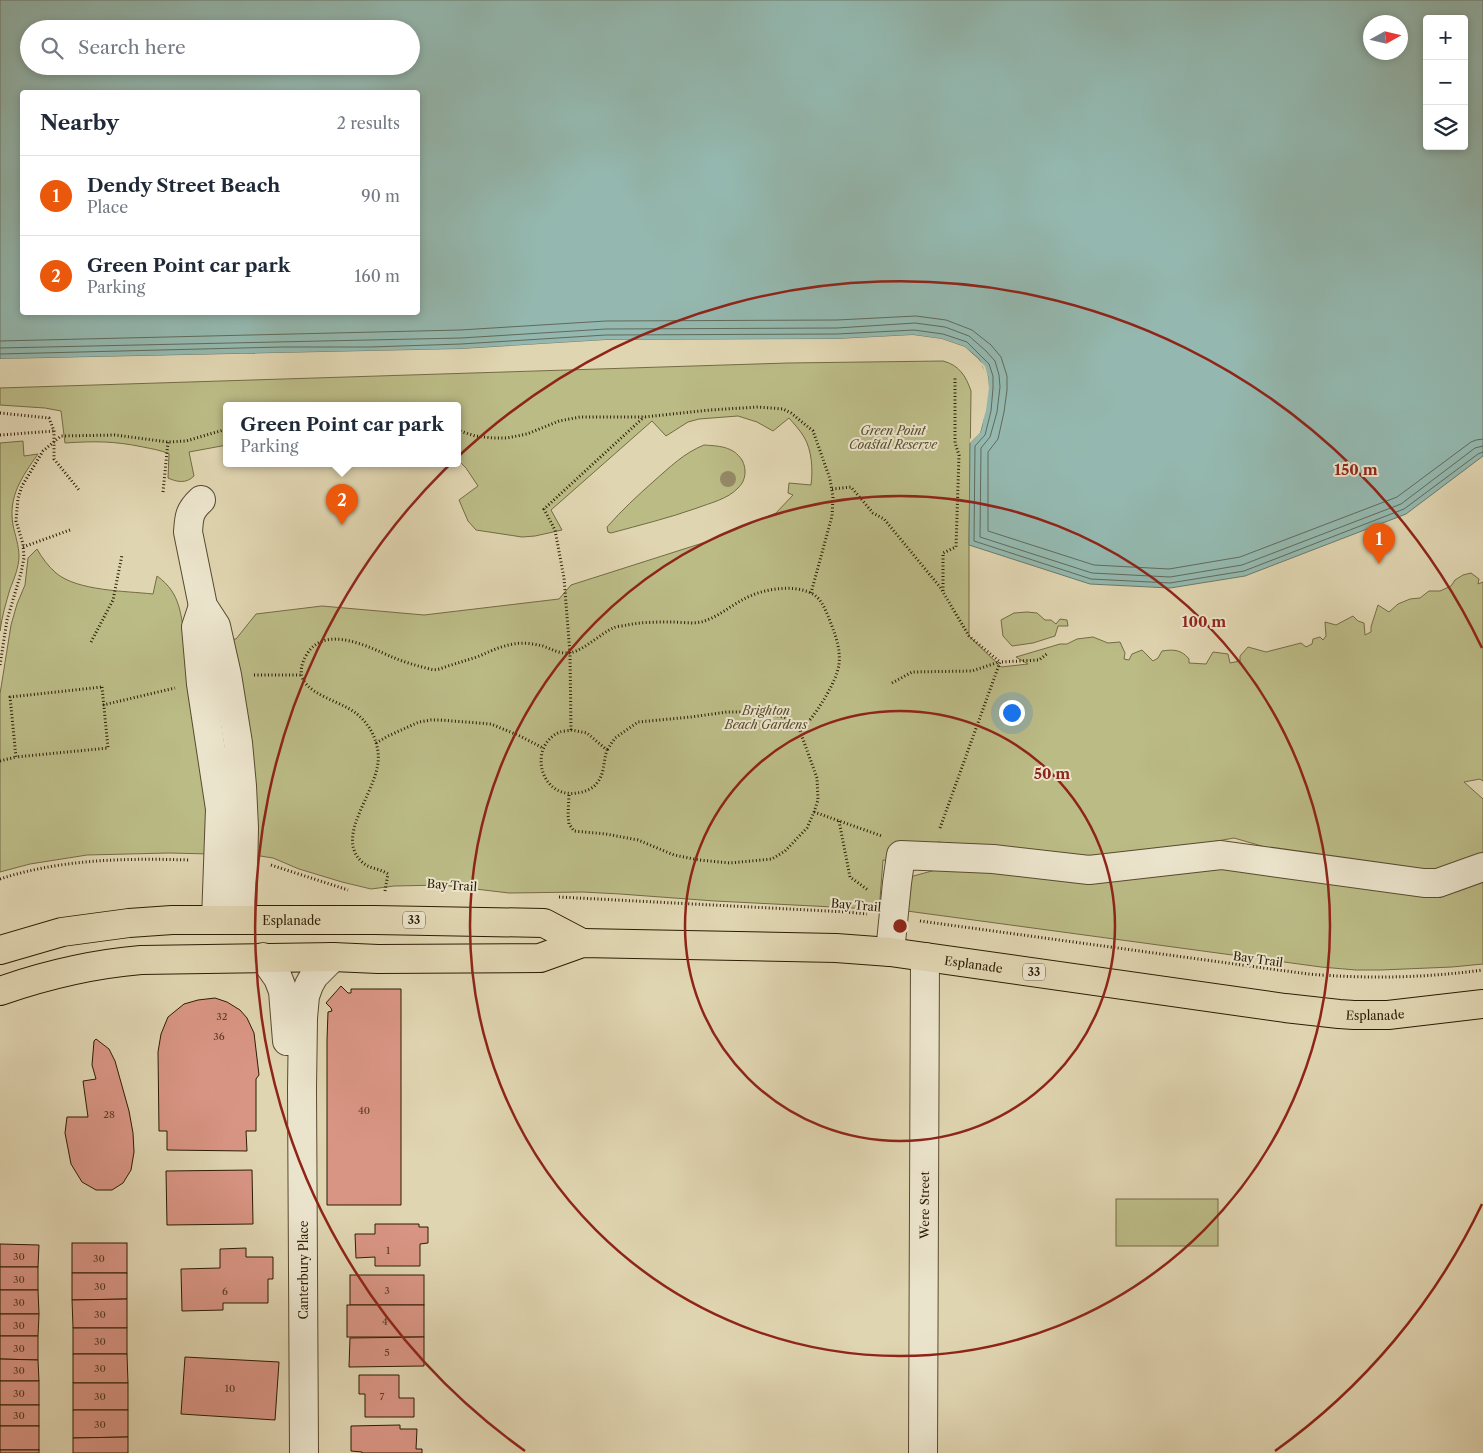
<!DOCTYPE html>
<meta charset="utf-8">
<style>
:root{--surface:#fff;--page:#f6f6f7;--text:#1f2937;--muted:#747a83;--line:#e0e1e3;--accent:#ea580c}
body{margin:0;font-family:"Libre Caslon Text",serif;background:var(--page);color:var(--text)}
.controls{position:absolute;right:15px;top:15px;display:grid;overflow:hidden;border-radius:5px;box-shadow:0 2px 8px #0003}
.controls button{width:45px;height:45px;display:grid;place-items:center;padding:0;border:0;border-bottom:1px solid var(--line);background:var(--surface);color:var(--text);font:25px sans-serif}
.compass{position:absolute;left:1363px;top:15px;width:45px;height:45px;border-radius:50%;background:var(--surface);box-shadow:0 2px 8px #0003;rotate:82deg}
.you{position:absolute;left:1011px;top:712px;width:18px;height:18px;margin:-12px;border:4px solid #fff;border-radius:50%;background:#1a73e8;box-shadow:0 0 0 8px #1a73e833}
.badge{display:grid;place-items:center;width:32px;height:32px;border-radius:50%;background:var(--accent);color:#fff;font-size:16px;font-weight:700}
.pin{position:absolute;translate:-50% -41px;filter:drop-shadow(0 1px 2px #0008)}
.pin::after{content:'';position:absolute;top:26px;width:18px;height:15px;background:inherit;clip-path:polygon(0 0,100% 0,50% 100%)}
.popup{position:absolute;left:223px;top:402px;width:238px;height:65px;box-sizing:border-box;display:grid;place-content:center;border-radius:5px;background:var(--surface);filter:drop-shadow(0 1px 4px #0005);font-size:16px;white-space:nowrap;color:var(--muted)}
.popup b{font-size:19px;color:var(--text)}
.popup::after{content:'';position:absolute;left:50%;top:100%;margin-left:-10px;border:10px solid transparent;border-top-color:var(--surface)}
.list{margin:0;padding:0;list-style:none}
h2{display:flex;justify-content:space-between;align-items:center;height:65px;margin:0;padding:0 20px;font-size:21px}
h2 small{font-size:16px;font-weight:400;color:var(--muted)}
.list li{display:grid;grid-template-columns:32px 1fr auto;gap:15px;align-items:center;box-sizing:border-box;height:80px;padding:0 20px;border-top:1px solid var(--line)}
.list b{display:block;font-size:19px;white-space:nowrap}
.list p{margin:0;font-size:16px;white-space:nowrap;color:var(--muted)}
.list em{font-size:16px;font-style:normal;color:var(--muted)}
.icon{flex:none;width:28px;height:28px;fill:none;stroke:currentColor;stroke-width:2;stroke-linecap:round;stroke-linejoin:round}
.map{position:relative;flex:none;width:1483px;height:1453px;overflow:hidden}
.search{position:absolute;background:var(--surface);box-shadow:0 2px 8px #0003;left:20px;top:20px;width:400px;height:55px;display:flex;align-items:center;gap:12px;box-sizing:border-box;padding:0 18px;border-radius:28px;color:var(--muted);font-size:19px}
.panel{position:absolute;background:var(--surface);box-shadow:0 2px 8px #0003;left:20px;top:90px;width:400px;height:225px;border-radius:5px}
.map>svg:first-child{display:block}
.green{fill:#bbbb86;stroke:#746b44}
.water{fill:#94b8af;stroke:#6a796a;fill-rule:evenodd}
.pier{fill:#e0d5b1}
.lines{fill:none;stroke-linecap:round;stroke-linejoin:round}
.shore{stroke:#606a59;stroke-width:1}
.building{fill:#d99584;stroke:#2c1b03}
.minor-casing{stroke:#594a2e;stroke-width:30}
.major-casing{stroke:#2c1b03;stroke-width:30}
.path{stroke:#2c1b03;stroke-width:3;stroke-dasharray:1 2.5;stroke-linecap:butt}
.minor{stroke:#ebe4cc;stroke-width:28}
.major{stroke:#e0d5b1;stroke-width:28}
.tree{fill:#958967}
.ring{fill:none;stroke:#8f2418;stroke-width:2.5}
.labels{text-anchor:middle;dominant-baseline:central;stroke-width:4;stroke-linejoin:round;paint-order:stroke}
.number-label{font-size:10px;fill:#573a23}
.shield{fill:#ebe4cc;stroke:#65573f;stroke-width:1}
.shield-label{font-size:11px;font-weight:bold;fill:#2c1b03}
.park-label{font-size:12px;font-style:italic;fill:#574b2a;stroke:#ebe4cc}
.street-label{font-size:12px;fill:#2c1b03;stroke:#ebe4cc}
.centre{fill:#8f2418;stroke:#ebe4cc;stroke-width:2.5}
.ring-label{font-size:15px;text-anchor:middle;font-weight:bold;fill:#8f2418;stroke:#ebe4cc;stroke-width:4;stroke-linejoin:round;paint-order:stroke}
</style>
<div class="map">
<svg width="1483" height="1453" viewBox="0 0 1483 1453">
<rect width="100%" height="100%" fill="#e0d5b1"/>
<filter id="stains"><feTurbulence type="fractalNoise" baseFrequency=".004" numOctaves="4"/><feColorMatrix values="0 0 0 0 .2 0 0 0 0 .09 0 0 0 0 .02 0 0 0 .5 -.17"/></filter>
<radialGradient id="worn" r=".72"><stop offset=".6" stop-color="#630" stop-opacity="0"/><stop offset="1" stop-color="#630" stop-opacity=".3"/></radialGradient>
<!-- green -->
<g class="green">
<path d="M943,361C959,365 966,376 971,391L969,545V636L1001,667L1028,664L1016,657L1060,644H1067L1077,639L1093,637L1108,643L1120,642L1125,653L1124,659L1129,660L1132,654L1142,650L1153,661L1158,658L1162,651C1174,649 1182,650 1189,659V663L1206,664L1213,652L1228,654L1230,663L1240,661V656L1248,647L1266,652L1301,643L1306,647L1312,644L1313,639L1320,637L1323,640L1326,636L1325,622L1336,625L1353,616L1358,621L1364,623L1365,635L1371,632V627L1378,605L1389,612L1398,604L1410,599L1420,598L1429,591H1440L1451,586L1455,580L1463,575L1471,573L1479,579L1478,584L1483,582V781L1480,779L1464,782L1483,799V860L1436,875L1279,851L1234,838L1116,859L938,842L890,861L883,860L879,912L853,908L715,901L620,894L583,892L509,893L442,885L394,886L371,889L342,882L299,869L273,858L254,855L169,853L87,855L30,864L0,872V694L11,625L17,604L25,585L28,558L37,549C42,558 48,566 56,573C77,591 126,591 153,594L157,576C182,594 180,615 186,643L236,639L256,614L322,606L424,615L559,599L571,585L709,541L752,523L776,513L793,495L788,493L789,483L811,485C813,470 812,450 804,437C800,430 794,424 789,418L773,431L757,422L738,416L699,419L688,422L666,436L652,421L551,510L562,530L535,536L522,537L476,530L468,521L459,500L478,486L466,468L457,459V406H227V445L189,452L194,476C186,484 177,482 168,478L169,454C161,450 152,449 143,447C114,441 95,441 65,443L61,411L45,408L0,405V388L788,363Z"/>
<path d="M23,441L24,456L38,454C22,477 8,496 13,525C15,535 19,546 19,556C19,567 14,579 10,589C6,603 2,616 0,631V443Z"/>
<path d="M704,445C718,446 733,446 742,460C747,469 746,481 738,488C728,499 710,503 697,508C669,518 640,525 611,533L608,532L607,527C622,510 637,496 654,481C670,467 684,453 704,445Z"/>
<path d="M1027,612L1037,613L1045,620H1051L1056,624L1060,619L1067,620L1068,626H1058L1055,636L1033,643L1012,646L1003,636L1001,620L1014,613Z"/>
<path d="M1239,863L1483,880V964L1452,967L1381,970H1356L1321,967L907,911L906,878L954,865Z"/>
<rect x="1116" y="1199" width="102" height="47"/>
</g>
<!-- water -->
<path class="water" d="M0,0H1483V456L1406,514L1245,576L1170,588L1090,584L969,545L970,443L980,433L982,426L988,388V377L979,359L965,347L942,339L913,335L837,339L606,340L461,349L0,359ZM1427,19H1464V146H1427ZM1370,22H1400V52H1370ZM29,29H411V66H29ZM22,92H418V312H22Z"/>
<!-- pier -->
<path class="pier" d="M913,335L942,339L965,347L985,366L988,377L989,388L986,410L980,433L970,443V439L978,431L983,410L986,388L985,378L983,367L964,349L942,341L913,337L837,341L606,342L461,351L0,362V359L461,349L606,340L837,339Z"/>
<g class="lines">
<!-- shore -->
<g class="shore">
<path d="M0,341L460,330L606,321L837,320L916,316L946,320L972,330L991,345L1001,357L1007,376V390L1004,412L998,439L988,452V531L1094,565L1169,569L1240,557L1397,497L1471,442L1476,440L1483,439"/>
<path d="M0,348L461,338L606,329L837,328L915,323L945,327L969,336L986,351L995,361L999,375L1000,387L997,412L990,437L981,448L980,537L1092,573L1170,577L1242,565L1401,504L1475,448L1483,446"/>
<path d="M0,354L282,347H370L461,344L606,335L837,334L914,330L943,334L967,342L989,364L993,376V388L991,411L985,435L975,446L974,541L1091,579L1170,583L1244,571L1404,509L1478,454L1483,452"/>
</g>
</g>
<!-- building -->
<g class="building">
<path d="M341,986L348,993H351V989H401V1205H327V1040L328,1012L332,1011L331,1008L326,1003Z"/>
<path d="M215,998L227,1002L240,1010L247,1018L254,1033L259,1075L256,1079V1131H246L247,1151L167,1150V1131H159L158,1052L161,1034L168,1017L184,1004L198,1000Z"/>
<path d="M96,1039L109,1049L115,1061L129,1111L133,1133L134,1152L131,1170L123,1183L112,1190H96L82,1182L71,1164L65,1133L67,1117H88L83,1081L96,1079L92,1065L94,1041Z"/>
<path d="M252,1170L253,1224L167,1225L166,1171Z"/>
<path d="M375,1224H419V1227H428V1243L420,1244V1266H375V1257L356,1258L355,1234H375Z"/>
<rect x="72" y="1243" width="55" height="30"/>
<path d="M0,1244L39,1245L38,1267H0Z"/>
<path d="M246,1248V1257H273V1279H268V1303H223V1310L182,1311L181,1269L220,1268V1249Z"/>
<rect x="0" y="1267" width="38" height="23"/>
<path d="M72,1273H127V1299L72,1300Z"/>
<rect x="350" y="1275" width="74" height="30"/>
<path d="M0,1290H38L39,1314H0Z"/>
<path d="M127,1299V1328H73L72,1300Z"/>
<rect x="347" y="1305" width="77" height="32"/>
<path d="M0,1314H39L38,1336H0Z"/>
<rect x="73" y="1328" width="54" height="26"/>
<path d="M0,1336H38V1360L0,1359Z"/>
<path d="M424,1337V1366L349,1367L350,1338Z"/>
<path d="M73,1354H127L128,1383H73Z"/>
<path d="M185,1357L279,1362L275,1420L181,1414Z"/>
<path d="M0,1359L38,1360L39,1381H0Z"/>
<path d="M359,1375H399V1398H414V1417H365V1394H359Z"/>
<rect x="0" y="1381" width="39" height="24"/>
<rect x="73" y="1383" width="55" height="27"/>
<rect x="0" y="1405" width="39" height="21"/>
<path d="M73,1410H128V1437L73,1438Z"/>
<path d="M400,1425V1429H417L416,1449H422V1453H362V1452L351,1451V1426Z"/>
<rect x="0" y="1426" width="39" height="24"/>
<path d="M128,1437V1453H73V1438Z"/>
<rect x="0" y="1450" width="39" height="3"/>
</g>
<g class="lines">
<defs>
<g id="minor">
<path d="M201,500C189,511 189,517 188,532L203,606L216,626L227,675L238,743L242,786L244,828L242,920"/>
<path d="M203,606L196,627L201,684L220,809L216,920"/>
<path d="M890,952L897,883L901,855L993,859L1089,870L1221,855L1424,883H1438L1483,867"/>
<path d="M263,957L278,978L283,991L287,1041"/>
<path d="M304,1453L302,1088L303,1018L305,996L309,985L314,976L333,957"/>
<path id="s1" d="M923,1453L925,957"/>
</g>
<g id="major">
<path id="s2" d="M0,950L62,932L129,923L172,920H375L544,923L582,943"/>
<path id="s3" d="M0,991C46,975 93,964 141,960L333,957L378,959L540,958L582,943L836,948L890,952L1285,1008L1339,1014L1354,1015H1388L1483,1004"/>
</g>
</defs>
<!-- minor casing -->
<use href="#minor" class="minor-casing"/>
<!-- major casing -->
<use href="#major" class="major-casing"/>
<!-- path -->
<g class="path">
<path d="M0,413L49,418L54,431V459L79,490"/>
<path d="M457,430L475,436L493,438H507L527,434L559,421L580,417H644L710,410L758,407L783,409L791,413L813,431L830,479L833,497L832,516L811,593"/>
<path d="M0,435L54,431"/>
<path d="M832,489L851,487L873,513L884,519L940,587L969,636L1000,662"/>
<path d="M163,492L168,442"/>
<path d="M23,547L70,530"/>
<path d="M943,591V553L956,547L959,455L955,443V378"/>
<path d="M91,642L113,600L122,555"/>
<path d="M0,665L7,620L21,573L24,558L23,544L16,521L18,498L22,486L43,451L61,436L115,435L168,442L186,441L227,429"/>
<path d="M254,675H301"/>
<path d="M892,683L912,672L972,671L999,662"/>
<path d="M102,687L108,748L16,757L10,697Z"/>
<path d="M103,705L175,688"/>
<path d="M571,730L570,654L564,578L555,530L544,509L644,417"/>
<path d="M571,730L587,733L607,750C603,762 605,773 597,783C593,789 584,792 577,793C540,799 527,746 560,732C563,731 568,731 571,730Z"/>
<path d="M376,743L388,736L419,722L431,720H440L491,724L520,736L543,748"/>
<path d="M0,761L16,757"/>
<path d="M569,795L568,815L569,824L574,831L606,834L638,840L674,855L699,860L730,863L772,859L785,851L807,828L814,812L818,800L817,778L800,731L787,718L774,715L749,712H727L691,717L638,722L615,738L607,750"/>
<path d="M814,812L882,836"/>
<path d="M839,821L850,877L868,890"/>
<path d="M940,828L1000,662L1039,660L1048,653"/>
<path d="M271,865L348,890"/>
<path d="M0,879C61,859 126,858 190,860"/>
<path d="M385,891L388,874C379,868 369,869 362,862C332,834 383,788 378,752C376,737 369,724 357,714C336,697 284,692 307,654C325,624 369,647 392,657C404,662 417,666 430,669C436,671 442,668 448,666C458,663 467,660 477,657C489,652 500,646 514,644C523,642 534,644 543,646C551,649 558,653 566,653C580,654 600,634 613,628C617,626 623,626 627,625C642,622 657,622 672,622C681,622 692,624 701,622C717,618 730,606 744,599C762,589 792,584 811,593C821,598 824,607 828,616C834,631 841,648 839,664C837,682 814,718 800,731"/>
<path d="M559,897L847,912L867,914"/>
<path d="M920,921L1308,974C1368,979 1423,978 1483,970"/>
</g>
<!-- minor -->
<use href="#minor" class="minor"/>
<!-- major -->
<use href="#major" class="major"/>
</g>
<!-- trees -->
<circle class="tree" cx="728" cy="479" r="8"/>
<!-- distance rings -->
<g class="ring">
<circle cx="900" cy="926" r="215"/>
<circle cx="900" cy="926" r="430"/>
<path d="M1482 1204A645 645 0 0 1 1275 1451M525 1451A645 645 0 1 1 1482 648"/>
</g>
<g class="labels">
<!-- number labels -->
<g class="number-label">
<text x="222" y="1016">32</text>
<text x="219" y="1036">36</text>
<text x="364" y="1110">40</text>
<text x="109" y="1114">28</text>
<text x="388" y="1250">1</text>
<text x="19" y="1256">30</text>
<text x="99" y="1258">30</text>
<text x="19" y="1279">30</text>
<text x="100" y="1286">30</text>
<text x="387" y="1290">3</text>
<text x="225" y="1291">6</text>
<text x="19" y="1302">30</text>
<text x="100" y="1314">30</text>
<text x="385" y="1321">4</text>
<text x="19" y="1325">30</text>
<text x="100" y="1341">30</text>
<text x="19" y="1348">30</text>
<text x="387" y="1352">5</text>
<text x="100" y="1368">30</text>
<text x="19" y="1370">30</text>
<text x="230" y="1388">10</text>
<text x="19" y="1393">30</text>
<text x="100" y="1396">30</text>
<text x="382" y="1396">7</text>
<text x="19" y="1415">30</text>
<text x="100" y="1424">30</text>
</g>
<!-- shield labels -->
<g class="shield">
<rect x="403" y="911.5" width="22" height="17" rx="4"/>
<rect x="1023" y="963.5" width="22" height="17" rx="4"/>
</g>
<g class="shield-label">
<text x="414" y="920">33</text>
<text x="1034" y="972">33</text>
</g>
<!-- park labels -->
<g class="park-label">
<text x="893" y="430">Green Point<tspan x="893" dy="14">Coastal Reserve</tspan></text>
<text x="766" y="710">Brighton<tspan x="766" dy="14">Beach Gardens</tspan></text>
</g>
<!-- street labels -->
<g class="street-label">
<text transform="translate(452 885) rotate(4)">Bay Trail</text>
<text transform="translate(856 905) rotate(5)">Bay Trail</text>
<text stroke="none"><textPath href="#s2" startOffset="295">Esplanade</textPath></text>
<text transform="translate(1258 959) rotate(8)">Bay Trail</text>
<text stroke="none"><textPath href="#s3" startOffset="981">Esplanade</textPath></text>
<text stroke="none"><textPath href="#s3" startOffset="1386">Esplanade</textPath></text>
<text stroke="none"><textPath href="#s1" startOffset="248">Were Street</textPath></text>
<text transform="translate(303 1270) rotate(-90)">Canterbury Place</text>
</g>
</g>
<circle cx="900" cy="926" r="8" class="centre"/>
<g class="ring-label">
<text x="1356" y="475">150 m</text>
<text x="1204" y="627">100 m</text>
<text x="1052" y="779">50 m</text>
</g>
<rect width="100%" height="100%" filter="url(#stains)"/>
<rect width="100%" height="100%" fill="url(#worn)"/>
</svg>
<div class="controls">
<button>+</button>
<button>−</button>
<button><svg class="icon" aria-label="layers" viewBox="0 0 24 24"><path d="M12 4l9 5-9 5-9-5zM3 14l9 5 9-5"/></svg></button>
</div>
<svg class="compass" viewBox="-18 -18 36 36"><path d="M0-13l5 13h-10z" fill="#e53935"/><path d="M0 13l5-13h-10z" fill="#747a83"/></svg>
<div class="you"></div>
<div class="pin badge" style="left:1379px;top:564px">1</div>
<div class="pin badge" style="left:342px;top:525px">2</div>
<div class="popup"><b>Green Point car park</b>Parking</div>
<div class="search"><svg class="icon" aria-label="search" viewBox="0 0 24 24"><circle cx="10" cy="10" r="6"/><path d="M15 15l6 6"/></svg>Search here</div>
<section class="panel">
<h2>Nearby<small>2 results</small></h2>
<ul class="list">
<li><span class="badge">1</span><div><b>Dendy Street Beach</b><p>Place</p></div><em>90 m</em></li>
<li><span class="badge">2</span><div><b>Green Point car park</b><p>Parking</p></div><em>160 m</em></li>
</ul>
</section>
</div>
